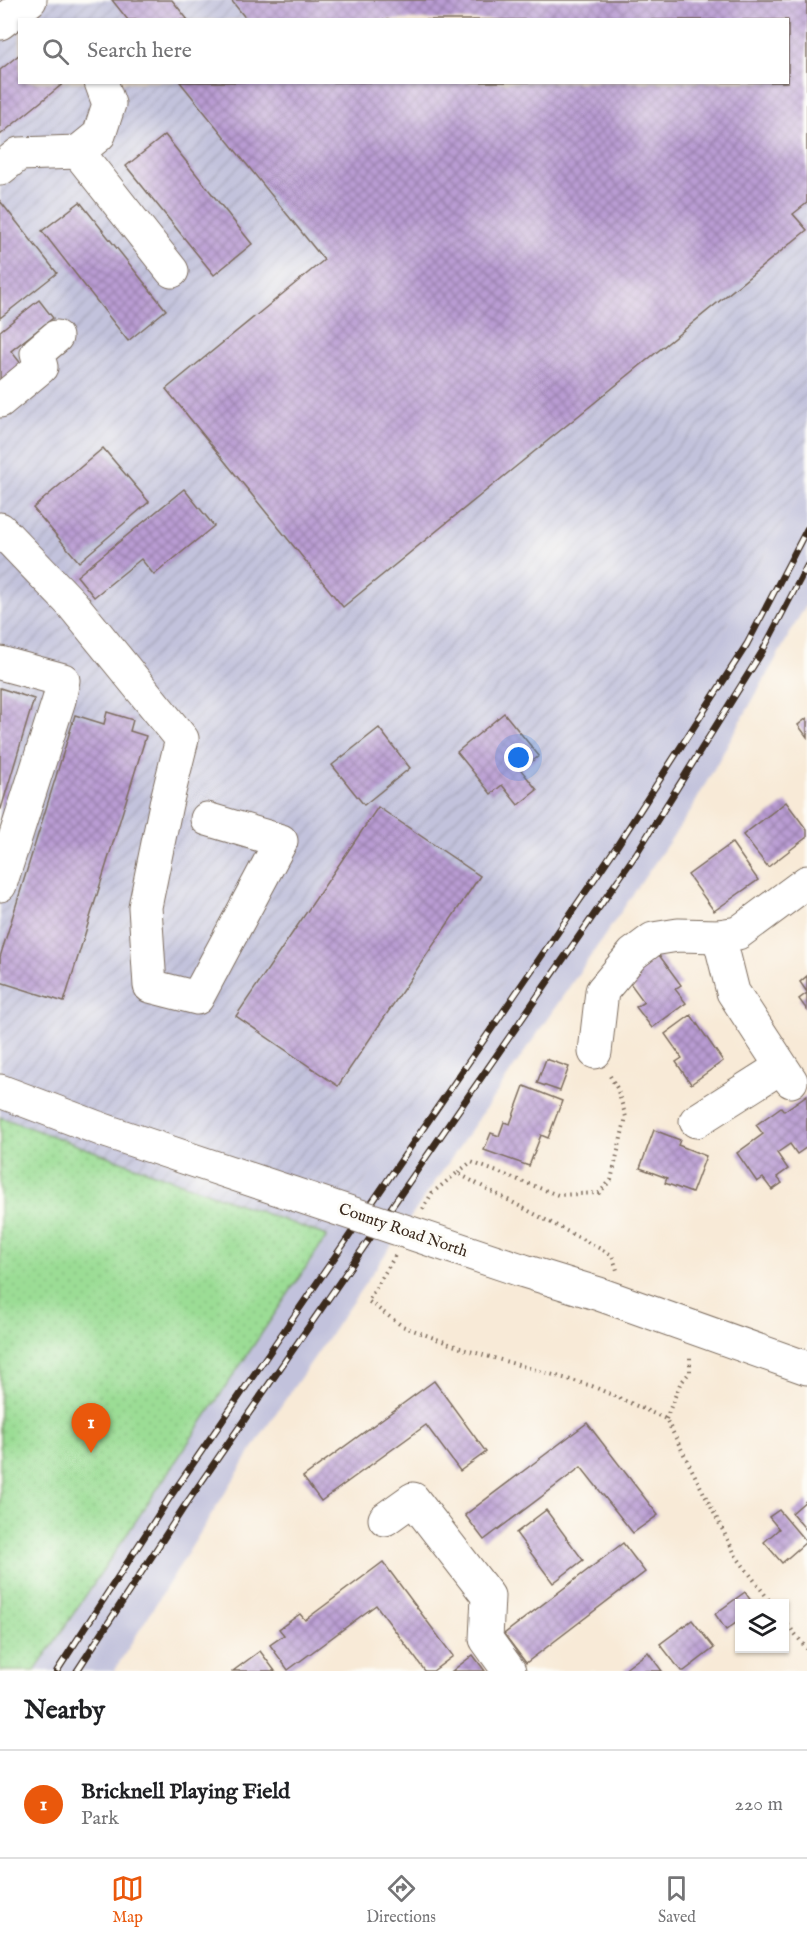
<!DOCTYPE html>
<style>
:root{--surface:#fff;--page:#f6f6f6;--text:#202124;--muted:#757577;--line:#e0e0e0;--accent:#ea580c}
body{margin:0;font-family:"IM FELL English",serif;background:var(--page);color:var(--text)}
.controls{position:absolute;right:18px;bottom:18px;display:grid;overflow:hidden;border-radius:0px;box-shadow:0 2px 4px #0004}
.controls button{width:54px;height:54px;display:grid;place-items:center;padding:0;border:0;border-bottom:2px solid var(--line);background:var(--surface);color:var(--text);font:30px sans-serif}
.you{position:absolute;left:519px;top:758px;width:21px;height:21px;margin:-15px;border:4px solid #fff;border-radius:50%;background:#1a73e8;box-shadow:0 0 0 9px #1a73e833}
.badge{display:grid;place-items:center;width:39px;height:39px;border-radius:50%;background:var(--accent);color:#fff;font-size:20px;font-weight:700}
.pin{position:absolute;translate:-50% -50px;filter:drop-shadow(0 2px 3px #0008)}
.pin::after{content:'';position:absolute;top:32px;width:21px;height:18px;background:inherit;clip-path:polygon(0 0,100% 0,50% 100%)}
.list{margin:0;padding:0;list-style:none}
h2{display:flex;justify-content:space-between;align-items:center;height:78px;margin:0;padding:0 24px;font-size:26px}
h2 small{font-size:20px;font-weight:400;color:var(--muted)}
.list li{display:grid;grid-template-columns:39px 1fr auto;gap:18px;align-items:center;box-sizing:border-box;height:108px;padding:0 24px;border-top:2px solid var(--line)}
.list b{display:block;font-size:22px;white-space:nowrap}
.list p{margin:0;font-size:20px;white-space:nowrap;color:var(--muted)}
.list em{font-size:20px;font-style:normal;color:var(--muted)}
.icon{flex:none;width:33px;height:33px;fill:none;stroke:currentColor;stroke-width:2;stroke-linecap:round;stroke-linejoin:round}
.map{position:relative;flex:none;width:807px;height:1671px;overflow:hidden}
.search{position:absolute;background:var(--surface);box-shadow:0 2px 4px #0004;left:18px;right:18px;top:18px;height:66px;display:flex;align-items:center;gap:15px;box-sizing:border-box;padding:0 21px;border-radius:0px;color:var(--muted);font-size:22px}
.sheet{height:186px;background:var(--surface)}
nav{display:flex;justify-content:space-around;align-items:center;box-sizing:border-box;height:84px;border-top:2px solid var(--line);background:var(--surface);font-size:16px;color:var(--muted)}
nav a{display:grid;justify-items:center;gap:3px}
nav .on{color:var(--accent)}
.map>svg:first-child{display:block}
.industrial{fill:url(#industrial-furrows);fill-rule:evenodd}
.railway{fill:#c2c2dc}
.park{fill:url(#park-dots);stroke:#6b845a;stroke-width:1.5}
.building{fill:url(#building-cross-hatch)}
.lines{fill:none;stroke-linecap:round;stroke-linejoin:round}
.minor-casing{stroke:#7d6d5f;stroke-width:35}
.path{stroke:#7d6d5f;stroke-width:4;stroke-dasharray:1.5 4.5;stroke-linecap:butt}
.minor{stroke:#fff;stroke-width:33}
.rail-casing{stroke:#3b2a1e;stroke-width:7}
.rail{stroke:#fdfcf7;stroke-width:4.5;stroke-dasharray:14;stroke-linecap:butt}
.minor-bridge-casing{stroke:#7d6d5f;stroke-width:35;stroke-linecap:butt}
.minor-bridge{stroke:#fff;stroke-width:33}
.labels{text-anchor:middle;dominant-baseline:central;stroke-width:6;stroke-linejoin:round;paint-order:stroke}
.street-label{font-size:16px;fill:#3b2a1e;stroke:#fdfcf7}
</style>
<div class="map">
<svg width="807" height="1671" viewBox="0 0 807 1671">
<defs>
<pattern id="industrial-furrows" width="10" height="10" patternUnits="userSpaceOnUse" patternTransform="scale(1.5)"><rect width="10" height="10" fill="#c2c2dc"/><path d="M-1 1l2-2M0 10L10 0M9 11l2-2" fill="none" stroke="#a8a7bc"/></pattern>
<pattern id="park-dots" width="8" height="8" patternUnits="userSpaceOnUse" patternTransform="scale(1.5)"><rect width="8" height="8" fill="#9bdd95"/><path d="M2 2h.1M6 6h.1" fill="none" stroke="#86be80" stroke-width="1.8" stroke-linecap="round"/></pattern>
<pattern id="building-cross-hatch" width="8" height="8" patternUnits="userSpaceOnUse" patternTransform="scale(1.5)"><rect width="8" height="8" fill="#b99cd3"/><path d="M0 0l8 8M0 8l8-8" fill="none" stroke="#987fab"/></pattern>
</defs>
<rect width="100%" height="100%" fill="#fdfcf7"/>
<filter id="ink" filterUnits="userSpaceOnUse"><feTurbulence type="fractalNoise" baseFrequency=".0167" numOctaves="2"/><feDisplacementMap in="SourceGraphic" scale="12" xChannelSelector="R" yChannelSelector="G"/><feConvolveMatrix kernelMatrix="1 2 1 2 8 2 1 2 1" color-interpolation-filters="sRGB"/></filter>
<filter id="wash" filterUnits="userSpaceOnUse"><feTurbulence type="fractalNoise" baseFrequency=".008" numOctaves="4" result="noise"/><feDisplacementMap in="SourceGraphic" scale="24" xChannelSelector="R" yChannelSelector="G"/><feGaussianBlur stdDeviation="1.35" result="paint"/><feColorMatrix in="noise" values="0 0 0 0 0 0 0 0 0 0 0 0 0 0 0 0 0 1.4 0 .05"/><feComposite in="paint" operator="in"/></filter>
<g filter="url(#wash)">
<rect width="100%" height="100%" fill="#f8ead7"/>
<!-- industrial -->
<path class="industrial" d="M0,0H807V480L705,665L587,861L327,1236L0,1117ZM20,20H788V82H20Z"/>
<!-- railway -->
<path class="railway" d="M807,480V603L691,810L265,1429L114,1671H35L327,1236L587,861L705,665Z"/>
<!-- park -->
<path class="park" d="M0,1117L327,1236L35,1671H0Z"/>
<g id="blocks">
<!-- building -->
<g class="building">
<path d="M112,0H172L188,20H128Z"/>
<path d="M231,0H807V203L793,214L807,230L343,607L166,389L324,260L180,82H788V20H247Z"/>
<path d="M20,54V82H65L0,135V70Z"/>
<path d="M165,135L252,244L214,275L126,166Z"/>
<path d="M0,201L57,273L0,318Z"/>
<path d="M80,202L166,310L128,341L42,231Z"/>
<path d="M39,300L53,318L11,351L26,370L0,391V331Z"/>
<path d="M103,448L149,502L79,562L33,508Z"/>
<path d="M184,489L214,526L154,575L141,559L94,597L77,576Z"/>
<path d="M0,688L34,699L1,809H0Z"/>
<path d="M107,712L133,720L130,731L146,736L64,1002L0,982V957L75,715L104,724Z"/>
<path d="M504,713L539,756L521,770L537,790L518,805L502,785L491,794L457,752Z"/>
<path d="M807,718V737L798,725Z"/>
<path d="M379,728L410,768L364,805L332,765Z"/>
<path d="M786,802L807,830V837L768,867L743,835Z"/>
<path d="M378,807L480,876L338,1086L236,1016Z"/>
<path d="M732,843L758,880L714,911L688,875Z"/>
<path d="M659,955L681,985L675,989L686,1003L652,1028L636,1007L644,1002L627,979Z"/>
<path d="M807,976V992L800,982Z"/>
<path d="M807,993V1010L799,999Z"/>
<path d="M691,1015L723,1061L691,1084L676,1062L682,1058L665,1034Z"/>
<path d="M546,1059L569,1067L560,1091L537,1083Z"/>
<path d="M524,1086L562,1101L548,1138L541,1135L529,1166L484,1150L491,1133L499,1136L504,1122L510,1124Z"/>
<path d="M807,1095V1147L797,1154L790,1144L777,1153L788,1169L777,1177L782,1183L772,1190L763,1178L757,1182L737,1153L763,1134L756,1125L781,1107L784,1111Z"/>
<path d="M654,1130L680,1140L678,1145L706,1156L692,1193L665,1183L667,1178L640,1168Z"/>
<path d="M434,1381L486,1452L460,1471L426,1425L321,1501L303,1477Z"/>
<path d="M587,1423L658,1515L633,1533L581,1467L484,1540L465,1515Z"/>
<path d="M807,1500V1531L792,1513Z"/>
<path d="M546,1510L583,1560L553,1583L516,1533Z"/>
<path d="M779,1510L806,1542L782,1563L764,1542L779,1529L769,1517Z"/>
<path d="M623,1543L645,1572L526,1663L504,1634Z"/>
<path d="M383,1562L453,1656L433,1671H425L376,1605L288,1670L270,1645L284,1635L279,1629L300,1614L305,1620Z"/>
<path d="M745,1592L753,1604H740V1620L726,1630L715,1614Z"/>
<path d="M692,1620L714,1648L684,1671H681L660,1644Z"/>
<path d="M260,1651L275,1671H233Z"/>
<path d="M648,1652L662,1671H623L632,1664Z"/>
<path d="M473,1655L485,1671H452Z"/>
</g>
</g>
</g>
<g filter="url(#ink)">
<use href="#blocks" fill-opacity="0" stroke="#7d6d5f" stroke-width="1.5"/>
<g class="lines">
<defs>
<g id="minor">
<path d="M0,23L30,0"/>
<path d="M78,152L172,271"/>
<path d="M0,169L19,154L78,152L99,135L109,104L101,82"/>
<path d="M0,401L41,367L37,353L56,337"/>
<path d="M0,529L72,604L182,739L166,804L145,907L150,986L197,998L281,841L207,819"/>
<path d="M0,663L63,680L59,700L0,885"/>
<path d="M719,936L733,992L791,1081"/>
<path d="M595,1052L602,991L633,954L653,939L678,935L719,936L738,933L807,882"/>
<path d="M0,1091L106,1131"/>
<path d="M696,1121L781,1067"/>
<path d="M521,1270L599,1294L807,1368"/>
<path d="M385,1519L413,1499L488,1596L486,1639L509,1671"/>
</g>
</defs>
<!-- minor casing -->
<use href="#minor" class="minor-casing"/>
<!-- path -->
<g class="path">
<path d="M610,1076L617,1088L626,1117L611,1180L599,1193L558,1195L471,1162L457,1173L612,1255L617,1270"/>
<path d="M423,1209L432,1193L457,1173"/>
<path d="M395,1256L368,1301L402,1326L466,1350L592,1386L666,1419L736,1556L772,1604"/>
<path d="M666,1419L680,1384L690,1372V1357"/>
<path d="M784,1620L807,1649"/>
</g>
<!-- minor -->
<use href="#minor" class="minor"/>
<defs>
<g id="rail">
<path d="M57,1671L170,1497L617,846L747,644L807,529"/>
<path d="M77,1671L184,1507L636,854L762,652L807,566"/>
</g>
</defs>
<!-- rail casing -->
<use href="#rail" class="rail-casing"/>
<!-- rail -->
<use href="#rail" class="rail"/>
<defs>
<path id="minor-bridge" d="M106,1131L521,1270"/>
</defs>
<!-- minor-bridge casing -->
<use href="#minor-bridge" class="minor-bridge-casing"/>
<!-- minor-bridge -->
<use href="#minor-bridge" class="minor-bridge"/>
</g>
</g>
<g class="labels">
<!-- street labels -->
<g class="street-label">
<text transform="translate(403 1231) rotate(19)">County Road North</text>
</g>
</g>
</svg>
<div class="controls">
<button><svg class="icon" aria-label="layers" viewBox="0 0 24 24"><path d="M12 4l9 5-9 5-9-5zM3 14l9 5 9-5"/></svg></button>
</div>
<div class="you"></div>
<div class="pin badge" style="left:91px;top:1453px">1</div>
<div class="search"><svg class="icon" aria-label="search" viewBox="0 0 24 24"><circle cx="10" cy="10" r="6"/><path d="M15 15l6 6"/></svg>Search here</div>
</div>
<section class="sheet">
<h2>Nearby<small></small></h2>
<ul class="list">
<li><span class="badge">1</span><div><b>Bricknell Playing Field</b><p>Park</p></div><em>220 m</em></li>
</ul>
</section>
<nav>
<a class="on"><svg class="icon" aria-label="map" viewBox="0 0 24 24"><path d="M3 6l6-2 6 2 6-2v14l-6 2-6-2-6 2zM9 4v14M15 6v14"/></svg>Map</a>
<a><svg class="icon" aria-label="directions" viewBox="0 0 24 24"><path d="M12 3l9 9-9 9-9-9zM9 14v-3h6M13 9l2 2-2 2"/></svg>Directions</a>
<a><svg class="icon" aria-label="saved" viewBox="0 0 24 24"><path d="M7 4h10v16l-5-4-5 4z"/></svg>Saved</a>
</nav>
